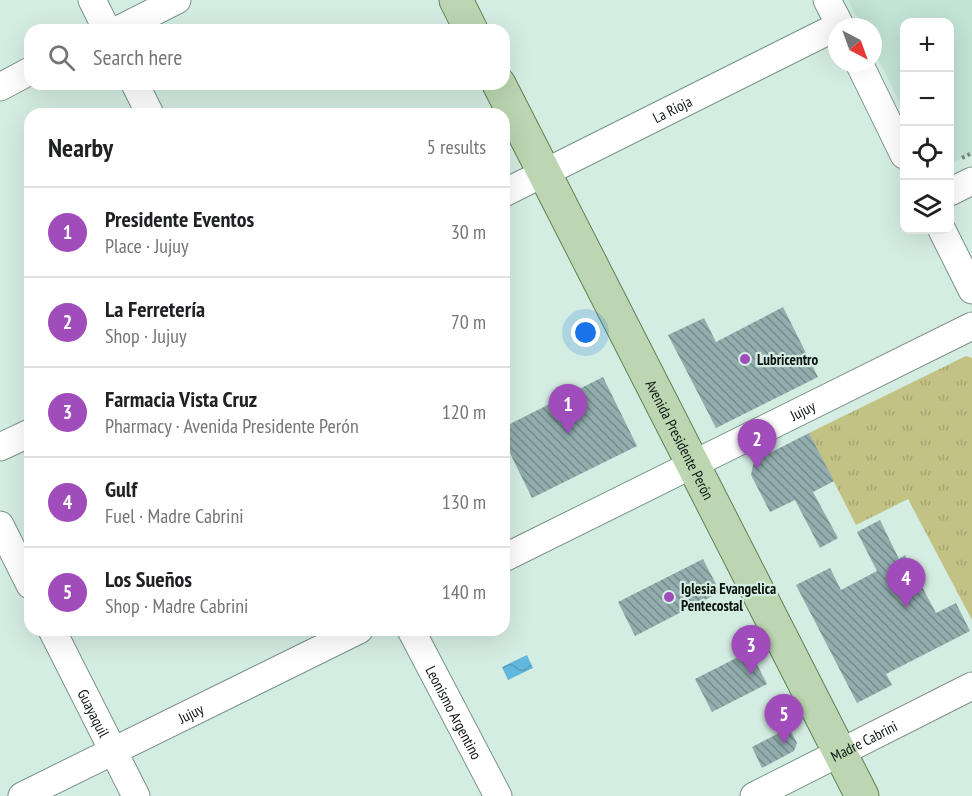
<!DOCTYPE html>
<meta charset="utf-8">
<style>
:root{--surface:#fff;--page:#f2f2f2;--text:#202124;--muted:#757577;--line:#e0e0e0;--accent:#a04cba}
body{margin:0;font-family:"PT Sans Narrow",sans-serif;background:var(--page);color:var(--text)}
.controls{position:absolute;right:18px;top:18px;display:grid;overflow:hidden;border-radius:12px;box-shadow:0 6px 24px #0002}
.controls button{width:54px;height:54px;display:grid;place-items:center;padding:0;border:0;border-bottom:2px solid var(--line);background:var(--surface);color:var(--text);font:30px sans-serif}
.compass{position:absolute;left:828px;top:18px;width:54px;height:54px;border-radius:50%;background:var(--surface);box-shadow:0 6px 24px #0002;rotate:139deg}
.you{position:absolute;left:586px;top:333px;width:21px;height:21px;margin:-15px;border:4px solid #fff;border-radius:50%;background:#1a73e8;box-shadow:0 0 0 9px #1a73e833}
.badge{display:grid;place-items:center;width:39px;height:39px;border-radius:50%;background:var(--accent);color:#fff;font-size:20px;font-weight:700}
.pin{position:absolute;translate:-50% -50px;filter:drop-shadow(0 2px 3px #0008)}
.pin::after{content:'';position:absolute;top:32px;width:21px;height:18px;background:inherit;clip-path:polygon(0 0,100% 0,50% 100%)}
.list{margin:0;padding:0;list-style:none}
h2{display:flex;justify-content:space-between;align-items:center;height:78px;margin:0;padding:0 24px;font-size:26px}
h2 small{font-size:20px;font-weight:400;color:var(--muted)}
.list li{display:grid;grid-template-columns:39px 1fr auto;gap:18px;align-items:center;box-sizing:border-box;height:90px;padding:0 24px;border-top:2px solid var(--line)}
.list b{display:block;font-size:22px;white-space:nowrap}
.list p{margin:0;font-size:20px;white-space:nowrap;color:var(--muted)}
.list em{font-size:20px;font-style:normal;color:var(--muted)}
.icon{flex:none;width:33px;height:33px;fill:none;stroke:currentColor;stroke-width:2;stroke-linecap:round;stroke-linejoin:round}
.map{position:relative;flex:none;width:972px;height:796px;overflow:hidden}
.search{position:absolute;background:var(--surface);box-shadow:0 6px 24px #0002;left:24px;top:24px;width:486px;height:66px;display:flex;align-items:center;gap:15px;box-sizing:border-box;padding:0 21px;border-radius:18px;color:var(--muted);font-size:22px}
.panel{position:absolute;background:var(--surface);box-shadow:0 6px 24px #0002;left:24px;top:108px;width:486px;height:528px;border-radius:18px}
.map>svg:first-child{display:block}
.built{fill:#c2e3d5}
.grass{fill:url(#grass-tufts)}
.water{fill:url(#water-waves)}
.building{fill:url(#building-back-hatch)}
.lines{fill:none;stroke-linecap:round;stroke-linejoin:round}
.minor-casing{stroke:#7c9389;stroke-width:29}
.major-casing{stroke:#608157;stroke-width:35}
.path{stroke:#798b83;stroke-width:4;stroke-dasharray:3 3;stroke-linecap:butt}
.minor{stroke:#fff;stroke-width:27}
.major{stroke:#bbd6b0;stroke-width:33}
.poi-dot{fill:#a04cba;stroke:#d4ede2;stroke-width:2}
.labels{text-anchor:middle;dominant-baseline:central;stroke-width:4.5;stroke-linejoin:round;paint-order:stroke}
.street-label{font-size:15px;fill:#0c1411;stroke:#d4ede2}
.poi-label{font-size:15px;font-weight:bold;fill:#0c1411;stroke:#d4ede2;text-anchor:start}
</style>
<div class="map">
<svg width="972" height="796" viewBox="0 0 972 796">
<defs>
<pattern id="grass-tufts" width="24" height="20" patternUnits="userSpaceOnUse" patternTransform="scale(1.5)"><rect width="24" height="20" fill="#c3c285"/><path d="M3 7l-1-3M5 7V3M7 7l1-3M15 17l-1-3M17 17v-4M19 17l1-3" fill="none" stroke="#a6a672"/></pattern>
<pattern id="water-waves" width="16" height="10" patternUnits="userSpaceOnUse" patternTransform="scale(1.5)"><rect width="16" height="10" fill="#62b8dc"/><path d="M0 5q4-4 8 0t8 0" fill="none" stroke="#549dbc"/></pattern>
<pattern id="building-back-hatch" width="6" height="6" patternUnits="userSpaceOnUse" patternTransform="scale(1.5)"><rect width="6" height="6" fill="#91adad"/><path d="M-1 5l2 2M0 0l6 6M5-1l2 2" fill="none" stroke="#758c8b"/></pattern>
</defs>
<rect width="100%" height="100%" fill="#d4ede2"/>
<!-- built -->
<path class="built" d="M848,0H972V153L954,162L950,160V22H904V111L873,49V27H862Z"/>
<!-- grass -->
<path class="grass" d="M966,356L972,358V620L908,499L856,525L809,433Z"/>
<!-- water -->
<path class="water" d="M527,655L533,668L508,680L502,667Z"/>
<!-- building -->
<g class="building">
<path d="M783,307L818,377L716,428L668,335L704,318L716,342Z"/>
<path d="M603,377L637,446L532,498L504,441V427Z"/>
<path d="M809,433L834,481L813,492L838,538L820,548L795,500L770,512L751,475L754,461Z"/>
<path d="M880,520L899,559L905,555L936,613L956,603L970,631L886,674L892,685L857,703L796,585L830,568L841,590L877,571L857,532Z"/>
<path d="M703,559L720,592L635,636L618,602Z"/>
<path d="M750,651L767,684L712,712L695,679Z"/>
<path d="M789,728L797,743L794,751L762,768L752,747Z"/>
</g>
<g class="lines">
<defs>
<g id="minor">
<path d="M92,0L107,30"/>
<path d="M827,0L841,27"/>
<path d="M118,30L177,0"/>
<path d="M859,63L904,155"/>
<path d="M135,84L150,114"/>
<path d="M0,87L30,71"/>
<path d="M950,192L972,181"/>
<path id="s1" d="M504,193L840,25"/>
<path d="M942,230L972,290"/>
<path d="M0,447L30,433"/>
<path d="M0,525L30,585"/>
<path id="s2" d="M504,558L972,326"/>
<path id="s3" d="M52,630L136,796"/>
<path id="s4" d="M411,630L498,796"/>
<path id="s5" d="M22,796L359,630"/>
<path id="s6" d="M754,796L972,686"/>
</g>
<g id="major">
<path d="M456,0L471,30"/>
<path id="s7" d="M499,84L862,796"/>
</g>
</defs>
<!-- minor casing -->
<use href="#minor" class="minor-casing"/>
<!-- major casing -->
<use href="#major" class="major-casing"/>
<!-- path -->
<path class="path" d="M962,158L972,153"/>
<!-- minor -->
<use href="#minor" class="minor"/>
<!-- major -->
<use href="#major" class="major"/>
</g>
<!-- markers -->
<g class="poi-dot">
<circle cx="745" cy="359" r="6"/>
<circle cx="669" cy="597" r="6"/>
</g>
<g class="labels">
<!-- street labels -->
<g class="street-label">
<text stroke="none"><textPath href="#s1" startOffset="188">La Rioja</textPath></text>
<text stroke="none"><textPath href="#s2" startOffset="333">Jujuy</textPath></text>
<text stroke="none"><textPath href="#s7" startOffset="399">Avenida Presidente Perón</textPath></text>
<text stroke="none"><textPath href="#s3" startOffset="93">Guayaquil</textPath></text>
<text stroke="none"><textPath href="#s5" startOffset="188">Jujuy</textPath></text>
<text stroke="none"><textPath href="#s4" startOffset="93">Leonismo Argentino</textPath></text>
<text stroke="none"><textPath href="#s6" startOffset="123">Madre Cabrini</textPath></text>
</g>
<!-- poi labels -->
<g class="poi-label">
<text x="757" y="359">Lubricentro</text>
<text x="681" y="588">Iglesia Evangelica<tspan x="681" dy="17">Pentecostal</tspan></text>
</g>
</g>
</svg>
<div class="controls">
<button>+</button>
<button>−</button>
<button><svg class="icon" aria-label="locate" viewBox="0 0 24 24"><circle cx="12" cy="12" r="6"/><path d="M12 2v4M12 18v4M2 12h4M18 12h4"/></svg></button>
<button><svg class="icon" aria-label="layers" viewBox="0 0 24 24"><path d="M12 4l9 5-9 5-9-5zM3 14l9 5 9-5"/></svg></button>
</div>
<svg class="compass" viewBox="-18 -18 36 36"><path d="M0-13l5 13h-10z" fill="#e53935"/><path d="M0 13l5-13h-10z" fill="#757577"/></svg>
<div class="you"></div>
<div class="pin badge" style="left:568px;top:434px">1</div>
<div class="pin badge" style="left:757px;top:469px">2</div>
<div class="pin badge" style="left:751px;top:675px">3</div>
<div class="pin badge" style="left:906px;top:608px">4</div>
<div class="pin badge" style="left:784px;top:744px">5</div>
<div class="search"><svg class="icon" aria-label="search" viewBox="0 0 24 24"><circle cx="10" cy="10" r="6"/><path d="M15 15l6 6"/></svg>Search here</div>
<section class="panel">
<h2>Nearby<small>5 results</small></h2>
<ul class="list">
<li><span class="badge">1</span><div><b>Presidente Eventos</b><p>Place · Jujuy</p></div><em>30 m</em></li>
<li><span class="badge">2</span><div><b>La Ferretería</b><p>Shop · Jujuy</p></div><em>70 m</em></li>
<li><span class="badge">3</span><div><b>Farmacia Vista Cruz</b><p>Pharmacy · Avenida Presidente Perón</p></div><em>120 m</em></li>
<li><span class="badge">4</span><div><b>Gulf</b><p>Fuel · Madre Cabrini</p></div><em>130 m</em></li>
<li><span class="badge">5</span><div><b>Los Sueños</b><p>Shop · Madre Cabrini</p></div><em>140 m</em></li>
</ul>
</section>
</div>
